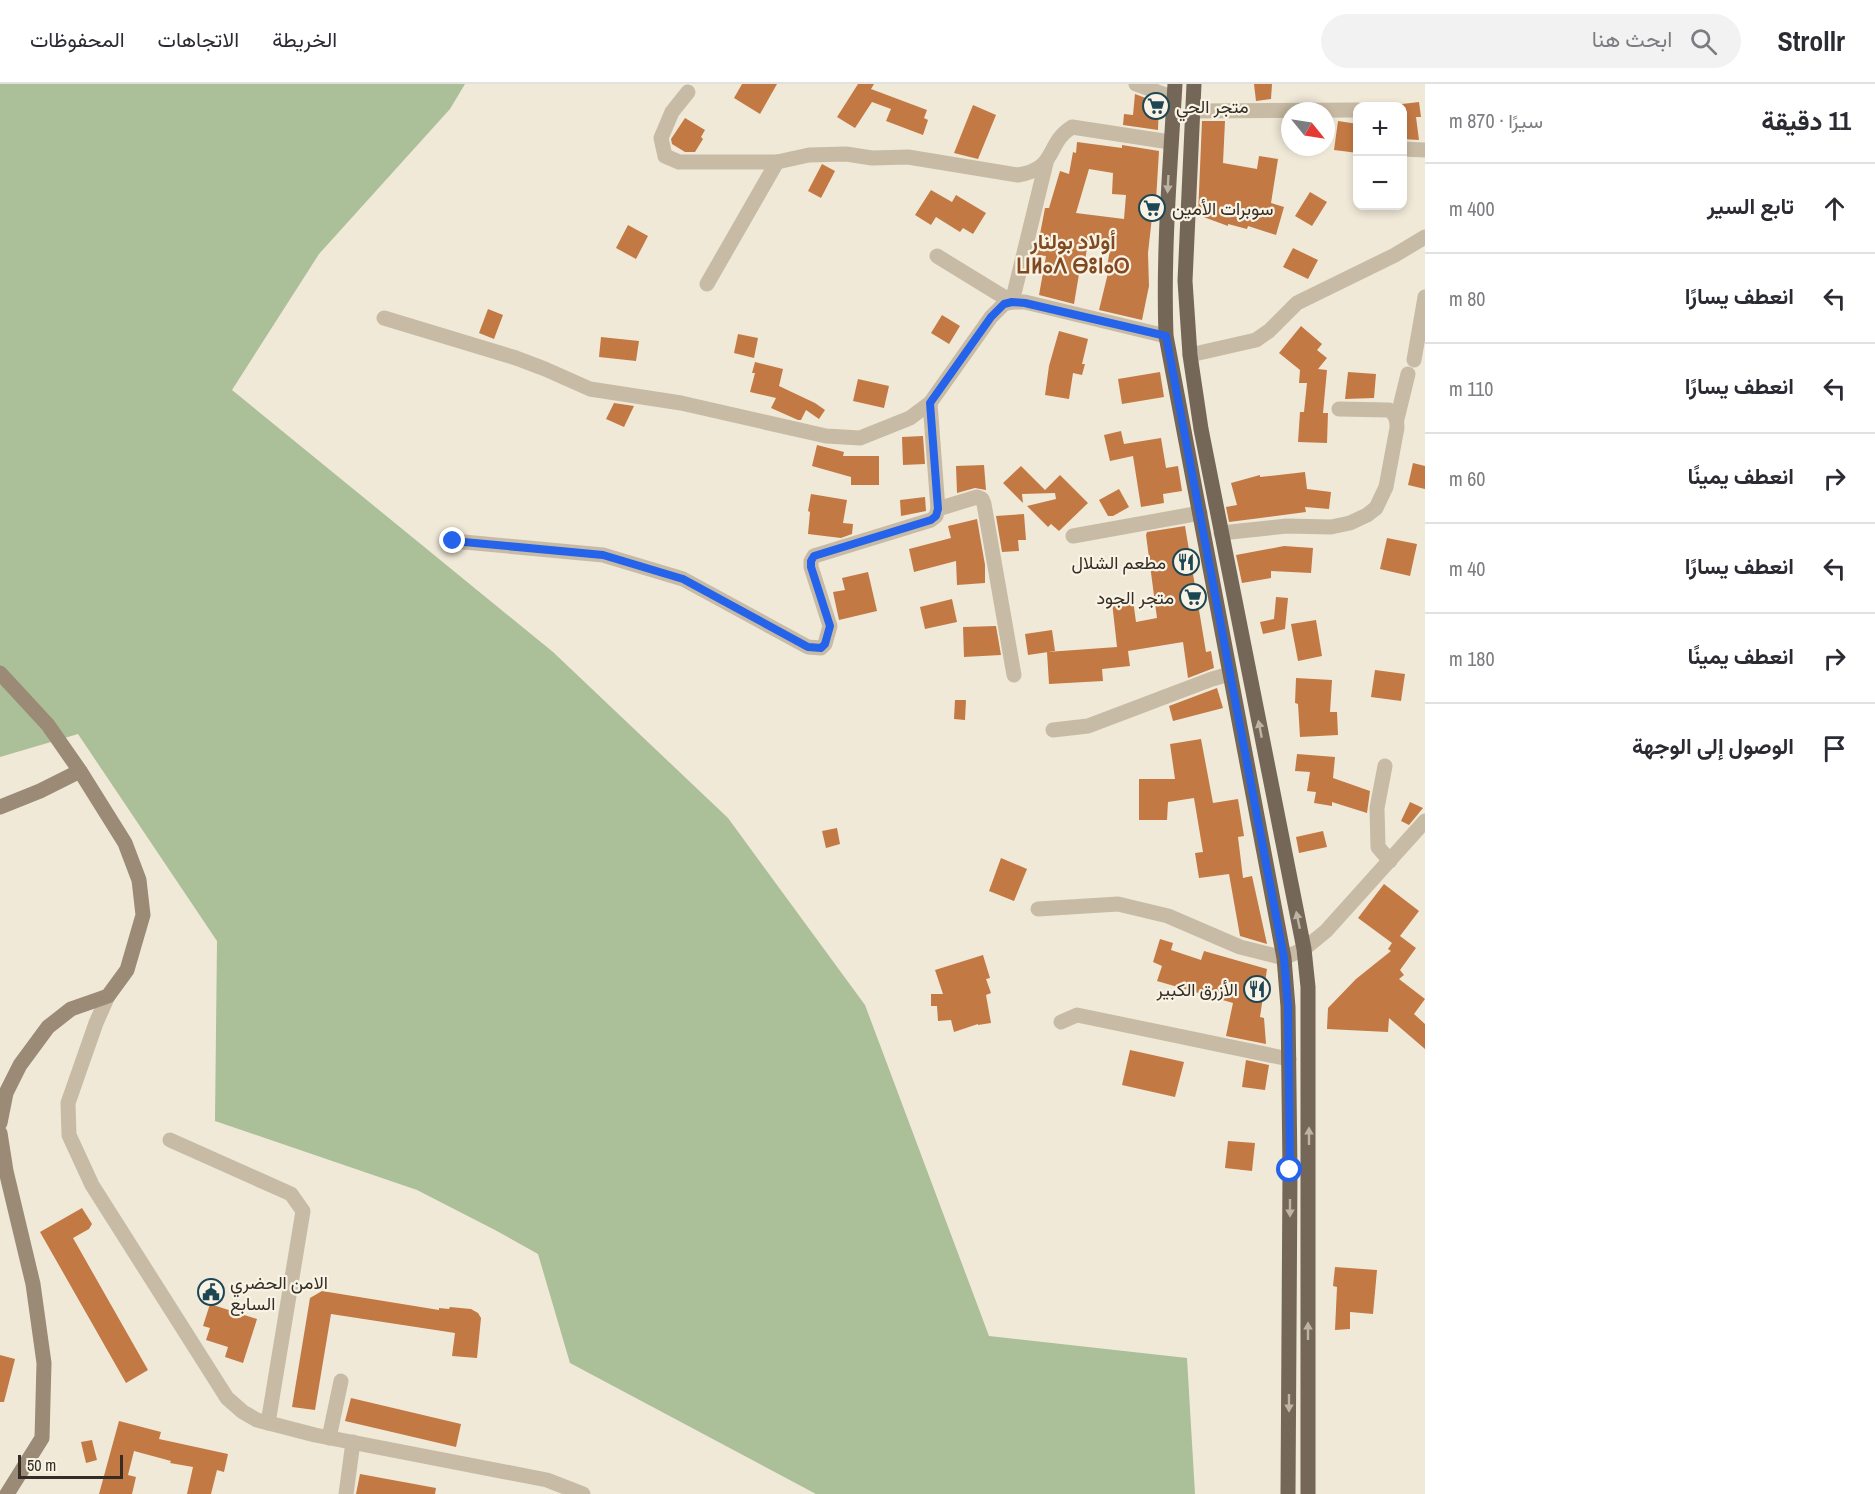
<!DOCTYPE html>
<html lang="ar">
<meta charset="utf-8">
<style>
:root{--surface:#fff;--page:#f2f2f3;--text:#2b2b33;--muted:#7c7c81;--line:#e1e1e2}
body{margin:0;font-family:"Archivo Narrow",Vazirmatn,"Noto Sans Tifinagh",sans-serif;background:var(--page);color:var(--text);direction:rtl}
.controls{position:absolute;right:18px;top:18px;display:grid;overflow:hidden;border-radius:12px;box-shadow:0 3px 9px #0003}
.controls button{width:54px;height:54px;display:grid;place-items:center;padding:0;border:0;border-bottom:2px solid var(--line);background:var(--surface);color:var(--text);font:30px sans-serif}
.compass{position:absolute;left:1281px;top:18px;width:54px;height:54px;border-radius:50%;background:var(--surface);box-shadow:0 3px 9px #0003;rotate:120deg}
.scale{position:absolute;left:18px;bottom:15px;width:105px;box-sizing:border-box;padding-left:6px;border:3px solid #332d26;border-top:0;font-size:16px;line-height:21px;white-space:nowrap;color:#332d26;-webkit-text-stroke:4px #f8f3e4;paint-order:stroke}
.stop{position:absolute;width:18px;height:18px;margin:-14px;border:4px solid #2563eb;border-radius:50%;background:#fff}
.stop.end{background:#2563eb;border-color:#fff;box-shadow:0 2px 6px #0008}
.list{margin:0;padding:0;list-style:none}
h2{display:flex;justify-content:space-between;align-items:center;height:78px;margin:0;padding:0 24px;font-size:26px}
h2 small{font-size:20px;font-weight:400;color:var(--muted)}
.list li{display:grid;grid-template-columns:39px 1fr auto;gap:18px;align-items:center;box-sizing:border-box;height:90px;padding:0 24px;border-top:2px solid var(--line)}
.list b{display:block;font-size:22px;white-space:nowrap}
.list em{font-size:20px;font-style:normal;color:var(--muted)}
.icon{flex:none;width:33px;height:33px;fill:none;stroke:currentColor;stroke-width:2;stroke-linecap:round;stroke-linejoin:round}
.map{position:relative;flex:none;width:1425px;height:1410px;overflow:hidden;direction:ltr}
header{display:flex;align-items:center;gap:36px;box-sizing:border-box;height:84px;padding:0 30px;background:var(--surface);border-bottom:2px solid var(--line)}
header strong{font-size:28px}
nav{display:flex;gap:33px;margin-inline-start:auto;font-size:21px}
.search{width:420px;height:54px;background:var(--page);display:flex;align-items:center;gap:15px;box-sizing:border-box;padding:0 21px;border-radius:33px;color:var(--muted);font-size:22px}
main{display:flex}
aside{flex:1;background:var(--surface)}
.map>svg:first-child{display:block}
.green{fill:#abbf99}
.building{fill:#c37943;fill-rule:evenodd}
.lines{fill:none;stroke-linecap:round;stroke-linejoin:round}
.street{stroke:#c8bba5;stroke-width:15}
.secondary{stroke:#9b8a76;stroke-width:15}
.primary{stroke:#756757;stroke-width:15}
.oneway{fill:#bdb4a5}
.route{stroke:#2563eb;stroke-width:8}
.labels{text-anchor:middle;dominant-baseline:central;stroke-width:4.5;stroke-linejoin:round;paint-order:stroke}
.poi-label{font-size:18px;fill:#332d26;stroke:#f8f3e4;text-anchor:start}
.quarter-label{font-size:21px;font-weight:bold;fill:#814921;stroke:#f8f3e4}
</style>
<header>
<strong>Strollr</strong>
<div class="search"><svg class="icon" aria-label="search" viewBox="0 0 24 24"><circle cx="10" cy="10" r="6"/><path d="M15 15l6 6"/></svg>ابحث هنا</div>
<nav><a>الخريطة</a><a>الاتجاهات</a><a>المحفوظات</a></nav>
</header>
<main>
<aside>
<h2>11 دقيقة<small>سيرًا · 870 m</small></h2>
<ul class="list">
<li><svg class="icon" aria-label="ahead" viewBox="0 0 24 24"><path d="M12 20V5M6 11l6-6 6 6"/></svg><div><b>تابع السير</b></div><em>400 m</em></li>
<li><svg class="icon" aria-label="left" viewBox="0 0 24 24"><path d="M17 20v-9H6M10 6l-5 5 5 5"/></svg><div><b>انعطف يسارًا</b></div><em>80 m</em></li>
<li><svg class="icon" aria-label="left" viewBox="0 0 24 24"><path d="M17 20v-9H6M10 6l-5 5 5 5"/></svg><div><b>انعطف يسارًا</b></div><em>110 m</em></li>
<li><svg class="icon" aria-label="right" viewBox="0 0 24 24"><path d="M7 20v-9h11M14 6l5 5-5 5"/></svg><div><b>انعطف يمينًا</b></div><em>60 m</em></li>
<li><svg class="icon" aria-label="left" viewBox="0 0 24 24"><path d="M17 20v-9H6M10 6l-5 5 5 5"/></svg><div><b>انعطف يسارًا</b></div><em>40 m</em></li>
<li><svg class="icon" aria-label="right" viewBox="0 0 24 24"><path d="M7 20v-9h11M14 6l5 5-5 5"/></svg><div><b>انعطف يمينًا</b></div><em>180 m</em></li>
<li><svg class="icon" aria-label="arrive" viewBox="0 0 24 24"><path d="M6 21V4h12l-3 4 3 4H6"/></svg><div><b>الوصول إلى الوجهة</b></div></li>
</ul>
</aside>
<div class="map">
<svg width="1425" height="1410" viewBox="0 0 1425 1410">
<rect width="100%" height="100%" fill="#f0e9d8"/>
<!-- green -->
<path class="green" d="M0,0H465L450,25L319,170L232,306L553,568L728,734L865,921L989,1252L1187,1274L1195,1410H816L570,1279L538,1170L495,1146L417,1106L215,1037L217,857L78,650L0,673Z"/>
<!-- building -->
<g class="building">
<path d="M742,0H777L760,30L734,14Z"/>
<path d="M858,0H874L871,5L927,26L924,34L928,36L923,51L886,37L891,25L872,18L855,44L837,33Z"/>
<path d="M1254,0H1272L1271,15L1256,17Z"/>
<path d="M1135,10L1159,19L1158,46L1123,41L1124,30L1133,31Z"/>
<path d="M1419,18L1421,33H1416L1419,56L1402,55V20Z"/>
<path d="M973,21L996,31L978,75L954,69Z"/>
<path d="M685,34L705,46L701,53L703,55L695,68H685L672,60L671,55Z"/>
<path d="M1202,37H1225L1223,79L1257,85L1259,72L1278,75L1271,119L1284,123L1276,151L1248,142L1247,145L1228,140V142L1198,131Z"/>
<path d="M1338,37L1358,40V69L1334,66Z"/>
<path d="M1077,58L1122,64V61L1159,67L1155,133H1152L1148,169L1149,202L1142,236L1099,226L1108,189L1106,188L1110,166L1087,163L1085,178H1081L1074,220L1039,211L1046,172L1036,171L1045,124H1049L1060,87L1069,90L1073,68L1076,69ZM1089,85L1113,89L1112,110L1126,111L1124,135L1076,129Z"/>
<path d="M822,80L835,87L821,114L808,107Z"/>
<path d="M931,106L952,118L956,111L986,129L973,150L963,144L960,148L936,133L931,141L915,131Z"/>
<path d="M1310,108L1327,118L1312,142L1295,132Z"/>
<path d="M628,141L648,152L636,175L616,164Z"/>
<path d="M1293,164L1318,176L1308,195L1283,183Z"/>
<path d="M488,225L503,231L494,255L479,249Z"/>
<path d="M942,231L960,242L949,260L931,249Z"/>
<path d="M1301,242L1322,260L1317,266L1327,274L1318,285L1327,286L1323,329H1328L1327,359L1298,358L1300,328H1304L1307,299H1299L1300,286L1279,269Z"/>
<path d="M1059,247L1088,255L1082,280H1085L1082,291L1073,289L1069,315L1045,311L1049,282Z"/>
<path d="M738,250L758,254L754,274L734,269Z"/>
<path d="M601,253L639,257L636,277L599,273Z"/>
<path d="M755,278L783,285L779,302L815,319L825,326L819,335L806,326L801,336H798L771,324L776,314L750,308L755,289H752Z"/>
<path d="M1160,288L1164,313L1122,320L1118,295Z"/>
<path d="M1348,288L1376,290L1374,314L1345,315Z"/>
<path d="M858,295L889,302L884,324L853,317Z"/>
<path d="M614,319L634,322L624,343L606,335Z"/>
<path d="M1121,347L1124,360L1161,354L1166,384L1178,382L1182,407L1163,410L1164,419L1141,423L1133,372L1110,377L1104,351Z"/>
<path d="M923,352L925,380L903,381L902,353Z"/>
<path d="M817,361L844,368L843,372H879V401H851V393L812,382Z"/>
<path d="M1413,379L1425,382V405L1408,401Z"/>
<path d="M984,381L986,406L975,404L957,409L956,382Z"/>
<path d="M1021,382L1045,406L1060,391L1088,419L1059,447L1051,440L1048,443L1027,422L1056,415L1055,409L1022,410L1023,419L1003,399Z"/>
<path d="M1305,388L1307,405L1331,408L1329,425L1305,423L1306,428L1229,438L1226,423L1237,421L1231,399L1260,391V393Z"/>
<path d="M1119,405L1129,423L1113,432H1108L1099,416Z"/>
<path d="M811,410L847,416L843,439L853,440L852,450L841,454L808,450L810,428L808,427Z"/>
<path d="M925,413L926,427L901,432L900,416Z"/>
<path d="M1024,430L1026,456H1018L1019,467L1002,468L996,432Z"/>
<path d="M977,435L985,481V499L957,501L956,477L914,488L909,465L951,454L948,442Z"/>
<path d="M1185,442L1206,568L1211,567L1214,584L1188,594L1183,558L1128,567L1130,582L1102,585L1103,597L1049,600L1047,568L1117,563L1112,518L1133,516L1136,538L1157,534L1146,451L1147,448Z"/>
<path d="M1387,454L1417,460L1410,492L1380,485Z"/>
<path d="M1284,462L1313,464L1311,489L1271,487V494L1242,499L1236,471Z"/>
<path d="M868,488L877,527L839,536L833,508L845,506L842,494Z"/>
<path d="M1276,513L1288,514L1285,545L1263,550L1260,538L1274,535Z"/>
<path d="M952,515L957,538L925,545L920,523Z"/>
<path d="M1316,536L1322,572L1298,577L1291,540Z"/>
<path d="M996,542L1001,571L964,573L963,543Z"/>
<path d="M1052,546L1055,567L1028,571L1025,550Z"/>
<path d="M1375,586L1405,590L1401,617L1371,613Z"/>
<path d="M1296,594L1332,596L1330,628H1337L1338,651L1300,653L1298,620L1295,619Z"/>
<path d="M1217,604L1223,624L1173,637L1169,622Z"/>
<path d="M955,616H966L965,636L954,635Z"/>
<path d="M1201,655L1213,719L1238,715L1244,752L1238,753L1243,794L1252,792L1267,860L1240,852L1229,790L1199,794L1195,769L1203,768L1194,714L1168,718L1167,736H1139V695H1175L1170,660Z"/>
<path d="M1297,670L1335,673L1333,694L1370,707L1367,729L1332,718V722L1314,719L1316,708L1307,707L1310,688L1295,687Z"/>
<path d="M1410,718L1423,724L1409,741L1401,737Z"/>
<path d="M837,744L840,760L826,764L822,747Z"/>
<path d="M1323,747L1327,763L1299,769L1296,753Z"/>
<path d="M1001,774L1027,785L1014,817L989,807Z"/>
<path d="M1384,800L1419,827L1400,852L1416,864L1400,886L1404,891L1399,895L1425,915L1414,930L1425,940V965L1389,934L1388,948L1327,945L1328,924L1356,895L1391,867L1388,865L1392,859L1358,834Z"/>
<path d="M1160,855L1173,859L1171,866L1201,876L1204,867L1267,885L1260,933L1264,934L1266,960L1226,952L1233,919L1157,897L1162,882L1153,878Z"/>
<path d="M983,871L990,894L986,895L991,909L986,911L991,939L978,941V940L954,948L951,936L938,937L937,922H931V910H943L935,886Z"/>
<path d="M1130,966L1184,978L1175,1013L1122,1001Z"/>
<path d="M1246,976L1269,981L1265,1006L1242,1003Z"/>
<path d="M1228,1057L1255,1059L1252,1087L1225,1084Z"/>
<path d="M82,1124L92,1140L89,1145L73,1154L148,1286L126,1299L40,1148Z"/>
<path d="M1335,1183L1377,1186L1373,1230L1350,1228V1245L1335,1246L1337,1203L1333,1202Z"/>
<path d="M322,1207L439,1226V1224L449,1225L450,1223L471,1225L478,1229L481,1234L477,1274L452,1272L455,1249L331,1230L315,1326L292,1323L310,1214Z"/>
<path d="M210,1220L257,1235L243,1279L225,1273L228,1263L206,1256L210,1244L203,1242Z"/>
<path d="M0,1271L15,1275L4,1318H0Z"/>
<path d="M351,1314L461,1340L456,1363L345,1337Z"/>
<path d="M119,1337L161,1348L159,1355L228,1370L224,1388L217,1386L211,1410H187L193,1383L170,1379L171,1377L134,1367L128,1391L136,1393L132,1410H99Z"/>
<path d="M92,1356L97,1376L86,1379L81,1358Z"/>
<path d="M360,1390L436,1404L435,1410H356Z"/>
</g>
<g class="lines">
<!-- street -->
<g class="street">
<path d="M1136,0L1174,14"/>
<path d="M688,8L672,28L661,54L665,72L679,78H777L809,71L846,70L872,74L908,73L1018,91C1058,85 1045,60 1072,43L1170,58"/>
<path d="M1192,27L1358,26"/>
<path d="M1402,65L1425,66"/>
<path d="M937,172L1012,218L1046,79"/>
<path d="M707,200L777,78"/>
<path d="M384,234L516,274L545,285L590,305L681,319L826,352L860,354L910,334L930,319L991,233L1004,220L1012,218H1025L1166,252"/>
<path d="M1190,271L1256,256L1269,247L1297,219L1395,171L1425,153"/>
<path d="M1414,276L1425,213"/>
<path d="M930,319L938,425"/>
<path d="M1397,335L1408,290"/>
<path d="M1221,449L1287,442L1331,443L1350,439L1367,431L1376,424L1386,403L1397,344C1397,335 1396,331 1389,326L1339,325"/>
<path d="M1073,452L1200,429"/>
<path d="M453,457L603,471L683,495L808,563L821,564L825,560L830,542L811,483V477L814,472L931,436L936,432L938,425L977,413L982,415L984,420L1014,591"/>
<path d="M1053,646L1088,642L1212,595L1230,590"/>
<path d="M1385,682L1377,724L1378,763L1390,777"/>
<path d="M1038,825L1118,820L1168,832L1240,863L1284,874L1304,865L1326,847L1425,737"/>
<path d="M108,912L96,939L68,1019L69,1051L92,1101L227,1314L243,1328L257,1336L315,1351L547,1396L583,1410"/>
<path d="M1061,938L1077,931L1289,975"/>
<path d="M170,1056L291,1110L303,1127L268,1339"/>
<path d="M329,1354L341,1297"/>
<path d="M346,1410L353,1358"/>
</g>
<!-- secondary -->
<g class="secondary">
<path d="M0,589L48,641L80,687L125,759L139,796L143,831L127,886L108,912L71,925L48,943L20,981L6,1009L0,1039"/>
<path d="M0,723L40,707L80,687"/>
<path d="M0,1049L6,1087L33,1200L44,1279L42,1354L7,1410"/>
</g>
<!-- primary -->
<g class="primary">
<path d="M1175,0C1170,84 1163,168 1166,252L1284,874L1288,923L1290,1086L1288,1410"/>
<path d="M1194,0L1185,197L1190,271L1201,345L1304,865L1308,903V1410"/>
</g>
</g>
<!-- one-way arrows -->
<defs><path id="oneway-solid" d="M-6-.8H1V-3.2L6.5 0L1 3.2V.8H-6Z" transform="scale(1.5)"/></defs>
<g class="oneway">
<use href="#oneway-solid" transform="translate(1168 100) rotate(93)"/>
<use href="#oneway-solid" transform="translate(1260 645) rotate(-101)"/>
<use href="#oneway-solid" transform="translate(1298 836) rotate(-102)"/>
<use href="#oneway-solid" transform="translate(1309 1052) rotate(-90)"/>
<use href="#oneway-solid" transform="translate(1290 1124) rotate(90)"/>
<use href="#oneway-solid" transform="translate(1308 1247) rotate(-90)"/>
<use href="#oneway-solid" transform="translate(1289 1319) rotate(90)"/>
</g>
<g class="lines">
<!-- route -->
<path class="route" d="M453,457L603,471L683,495L808,563L821,564L825,560L830,542L811,483V477L814,472L931,436L936,432L938,425L930,319L991,233L1004,220L1012,218L1025,219L1166,252L1284,874L1288,923L1290,1086"/>
</g>
<!-- icons -->
<defs>
<symbol id="supermarket-ring" viewBox="-11 -11 22 22"><circle r="9.5" fill="#f8f3e4" stroke="#1d4654" stroke-width="1.5"/><path d="M-6-5.5h2.5l.6 2H6L4.5 2H-2.5L-4.4-4H-6ZM-1.5 3.2a1.3 1.3 0 1 0 .1 0ZM3 3.2a1.3 1.3 0 1 0 .1 0Z" fill="#1d4654"/></symbol>
<symbol id="restaurant-ring" viewBox="-11 -11 22 22"><circle r="9.5" fill="#f8f3e4" stroke="#1d4654" stroke-width="1.5"/><path d="M-5-6h1v4h1v-4h1v4h1v-4h1v5L-1.5 .5V6h-2V.5L-5-1ZM5-6V6H3V1.5H1.5Q1.5-4 5-6Z" fill="#1d4654"/></symbol>
<symbol id="civic-ring" viewBox="-11 -11 22 22"><circle r="9.5" fill="#f8f3e4" stroke="#1d4654" stroke-width="1.5"/><path d="M-.6-6.5H3V-4.5H.6V-3L4-1V1h2V6H-6V1h2V-1L-.6-3ZM-1.2 2.5V6h2.4V2.5Z" fill="#1d4654"/></symbol>
</defs>
<g fill-rule="evenodd">
<use href="#supermarket-ring" x="1141" y="7" width="30" height="30"/>
<use href="#supermarket-ring" x="1137" y="109" width="30" height="30"/>
<use href="#restaurant-ring" x="1171" y="463" width="30" height="30"/>
<use href="#supermarket-ring" x="1178" y="498" width="30" height="30"/>
<use href="#restaurant-ring" x="1242" y="890" width="30" height="30"/>
<use href="#civic-ring" x="196" y="1193" width="30" height="30"/>
</g>
<g class="labels">
<!-- poi labels -->
<g class="poi-label">
<text x="1176" y="22">متجر الحي</text>
<text x="1172" y="124">سوبرات الأمين</text>
<text x="1166" y="478" text-anchor="end">مطعم الشلال</text>
<text x="1174" y="513" text-anchor="end">متجر الجود</text>
<text x="1238" y="905" text-anchor="end">الأزرق الكبير</text>
<text x="230" y="1198">الامن الحضري<tspan x="230" dy="21">السابع</tspan></text>
</g>
<!-- quarter labels -->
<g class="quarter-label">
<text x="1073" y="157">أولاد بولنار<tspan x="1073" dy="24">ⵡⵍⴰⴷ ⴱⵓⵏⴰⵔ</tspan></text>
</g>
</g>
</svg>
<div class="controls">
<button>+</button>
<button>−</button>
</div>
<svg class="compass" viewBox="-18 -18 36 36"><path d="M0-13l5 13h-10z" fill="#e53935"/><path d="M0 13l5-13h-10z" fill="#7c7c81"/></svg>
<div class="scale">50 m</div>
<div class="stop" style="left:1290px;top:1086px"></div>
<div class="stop end" style="left:453px;top:457px"></div>
</div>
</main>
